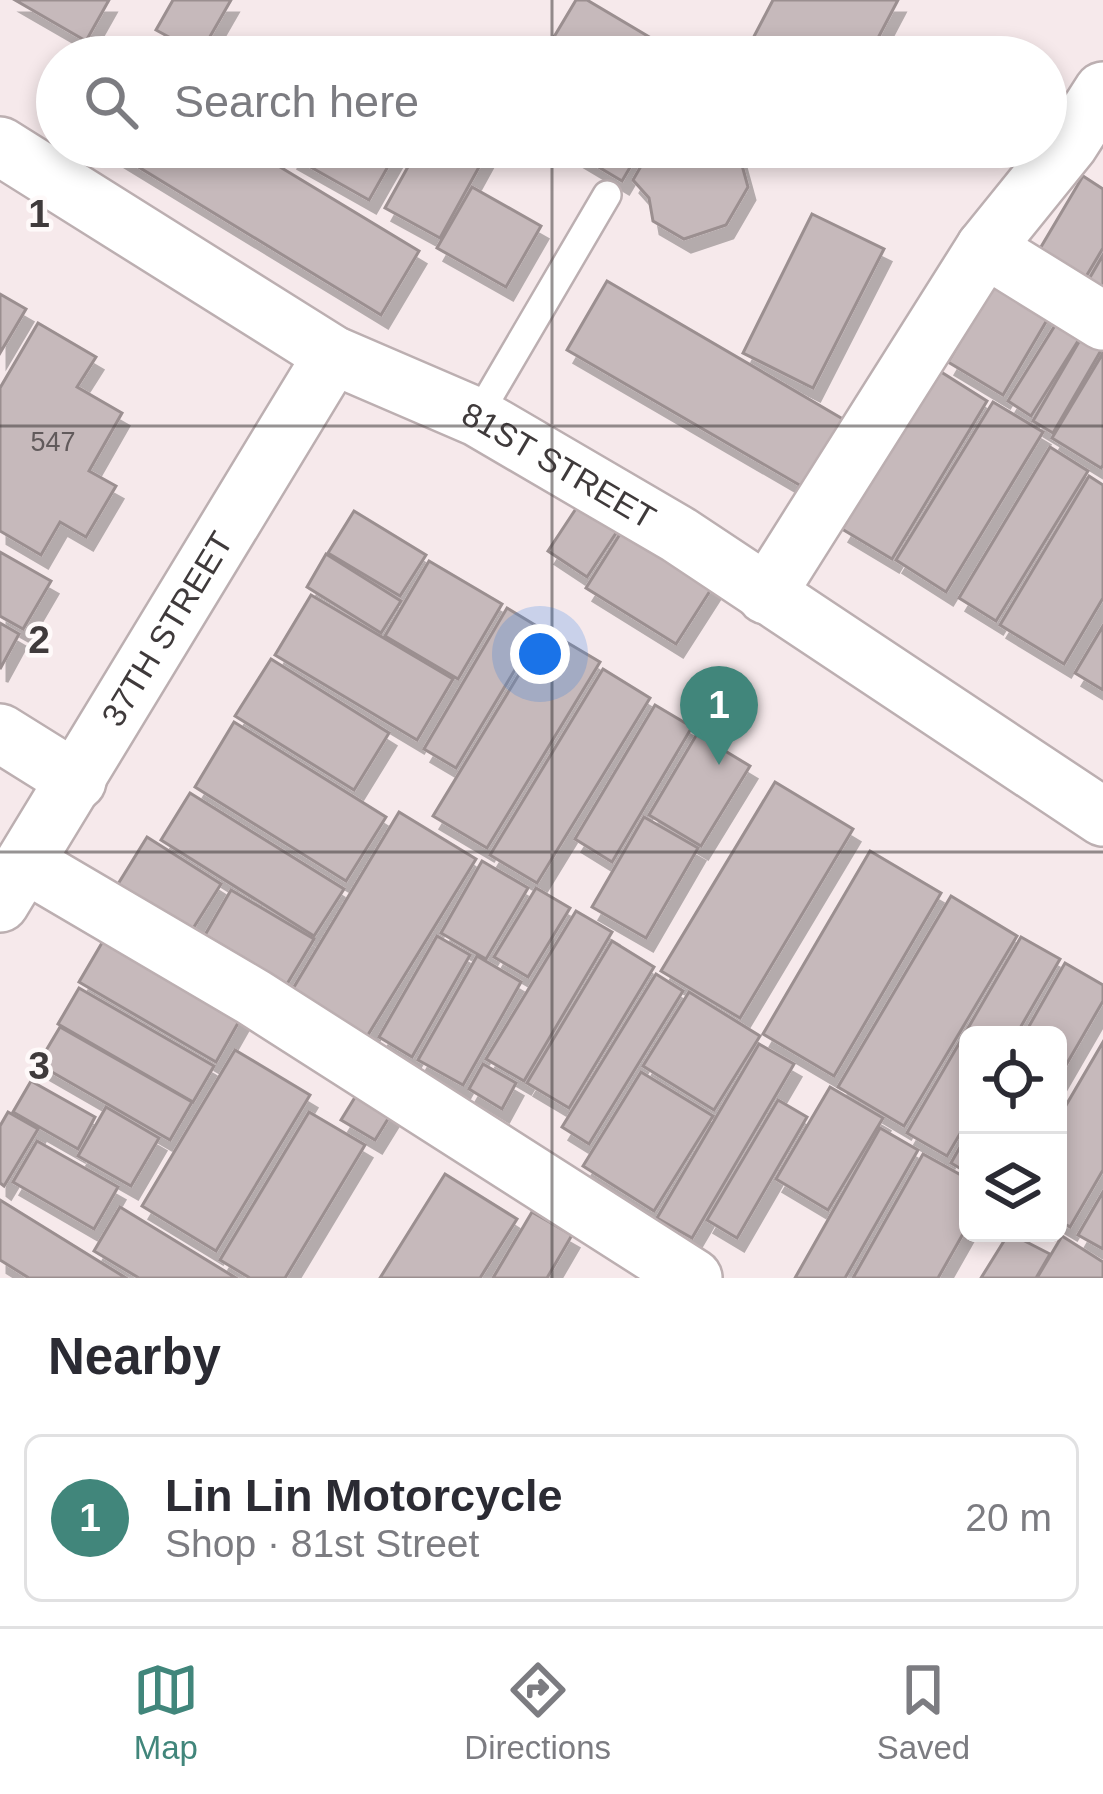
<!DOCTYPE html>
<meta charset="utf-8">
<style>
:root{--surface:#fff;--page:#f2f2f3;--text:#2b2b33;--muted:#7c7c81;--line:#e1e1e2;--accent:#41867b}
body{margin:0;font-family:Helvetica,sans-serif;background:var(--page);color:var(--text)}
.controls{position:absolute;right:36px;bottom:36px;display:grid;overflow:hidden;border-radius:18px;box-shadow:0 6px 18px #0003}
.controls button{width:108px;height:108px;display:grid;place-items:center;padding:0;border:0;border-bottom:3px solid var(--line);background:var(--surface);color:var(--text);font:60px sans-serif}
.you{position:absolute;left:540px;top:654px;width:42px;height:42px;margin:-30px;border:9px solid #fff;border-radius:50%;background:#1a73e8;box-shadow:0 0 0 18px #1a73e833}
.badge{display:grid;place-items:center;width:78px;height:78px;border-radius:50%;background:var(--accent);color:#fff;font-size:39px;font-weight:700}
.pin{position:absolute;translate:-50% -99px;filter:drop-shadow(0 3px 6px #0008)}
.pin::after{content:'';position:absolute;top:63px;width:42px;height:36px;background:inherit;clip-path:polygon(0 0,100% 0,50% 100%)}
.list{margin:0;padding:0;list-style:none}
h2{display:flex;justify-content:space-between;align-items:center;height:156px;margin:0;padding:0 48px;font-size:51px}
h2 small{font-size:39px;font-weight:400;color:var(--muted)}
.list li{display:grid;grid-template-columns:78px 1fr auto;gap:36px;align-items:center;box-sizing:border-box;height:168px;margin:0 24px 24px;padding:0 24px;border:3px solid var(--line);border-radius:18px}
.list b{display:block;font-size:45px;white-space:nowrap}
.list p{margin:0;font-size:39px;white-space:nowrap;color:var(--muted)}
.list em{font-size:39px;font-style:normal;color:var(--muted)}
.icon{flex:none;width:66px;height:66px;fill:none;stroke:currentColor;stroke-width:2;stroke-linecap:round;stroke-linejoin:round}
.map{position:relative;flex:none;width:1103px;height:1278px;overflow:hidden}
.search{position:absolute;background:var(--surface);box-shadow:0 6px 18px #0003;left:36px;right:36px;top:36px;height:132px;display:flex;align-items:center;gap:30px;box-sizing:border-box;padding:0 42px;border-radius:66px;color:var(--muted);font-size:45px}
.sheet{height:348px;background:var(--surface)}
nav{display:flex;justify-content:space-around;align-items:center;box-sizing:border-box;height:168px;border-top:3px solid var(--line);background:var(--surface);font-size:33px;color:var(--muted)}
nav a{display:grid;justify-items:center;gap:6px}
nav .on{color:var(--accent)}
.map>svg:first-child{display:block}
.building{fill:#c6b9bb;stroke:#9b8f90;stroke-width:3;filter:url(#shadow)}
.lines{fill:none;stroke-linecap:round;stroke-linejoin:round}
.service-casing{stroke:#bcafb1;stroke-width:32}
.minor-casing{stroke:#bcafb1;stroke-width:62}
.service{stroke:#fff;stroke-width:27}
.minor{stroke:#fff;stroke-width:57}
.grid{fill:none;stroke:#3f3a3b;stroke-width:3;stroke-opacity:0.55}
.labels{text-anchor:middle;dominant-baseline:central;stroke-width:9;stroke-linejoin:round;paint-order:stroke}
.number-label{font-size:27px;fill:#615a5b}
.street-label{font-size:33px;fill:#3f3a3b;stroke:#fef9f9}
.grid-label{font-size:39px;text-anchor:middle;font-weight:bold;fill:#3f3a3b;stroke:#fef9f9;stroke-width:9;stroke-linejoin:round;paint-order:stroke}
</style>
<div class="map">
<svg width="1103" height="1278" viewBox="0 0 1103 1278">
<defs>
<filter id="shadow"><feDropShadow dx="7" dy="13" stdDeviation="0" flood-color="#0004"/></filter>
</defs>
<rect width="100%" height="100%" fill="#f6e9eb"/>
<!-- building -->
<g class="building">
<path d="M15,0H109L86,41Z"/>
<path d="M173,0H231L200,54L156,30Z"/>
<path d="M576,0H587L683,57H542Z"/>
<path d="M773,0H898L868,57H769L749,46Z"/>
<path d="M908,45L930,57H901Z"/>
<path d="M117,147H247L419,251L381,315L114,152Z"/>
<path d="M296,147H399L369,200L291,156Z"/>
<path d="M419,147H490L440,238L385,208Z"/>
<path d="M565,147H642L622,181Z"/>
<path d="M652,147H737L748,187L726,225L684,239L653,221L649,198L633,180Z"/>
<path d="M1000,147H1039L1029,164Z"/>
<path d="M1083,176L1103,189V248L1081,285L1035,257Z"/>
<path d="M472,187L541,226L506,287L437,248Z"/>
<path d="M812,214L884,249L813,388L743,353Z"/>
<path d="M1103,255V305L1082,291Z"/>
<path d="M1002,270L1057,303L1003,395L948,362Z"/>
<path d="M607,281L848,422L808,490L567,350Z"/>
<path d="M0,294L26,309L0,353Z"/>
<path d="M1064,311L1088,325L1031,416L1008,401Z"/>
<path d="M38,323L96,357L77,387L122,413L89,471L116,486L86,537L60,522L41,555L0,531V388Z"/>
<path d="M1087,328L1103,347L1053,433L1033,421Z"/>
<path d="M1103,353V465L1101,468L1052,438Z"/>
<path d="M938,370L987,401L892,559L842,529Z"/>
<path d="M993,402L1043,432L946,592L896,560Z"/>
<path d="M1050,447L1088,471L996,621L959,598Z"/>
<path d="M1089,476L1103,485V598L1064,664L1000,625Z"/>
<path d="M581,501L620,527L587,577L548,551Z"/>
<path d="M354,511L426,555L400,596L328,553Z"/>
<path d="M627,523L717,580L676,644L586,588Z"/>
<path d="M0,552L51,581L23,629L0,616Z"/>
<path d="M326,554L401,601L381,633L307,587Z"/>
<path d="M429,561L502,604L458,679L385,636Z"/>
<path d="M311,595L453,679L417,740L275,655Z"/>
<path d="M507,608L540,628L456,768L424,749Z"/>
<path d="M0,623L19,634L0,669Z"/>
<path d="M1103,626V690L1075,673Z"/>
<path d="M546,630L600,662L487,848L433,816Z"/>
<path d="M271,659L389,733L354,790L235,716Z"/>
<path d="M603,669L650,698L537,883L490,855Z"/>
<path d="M655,705L692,727L612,862L575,839Z"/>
<path d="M234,722L386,817L346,881L195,787Z"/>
<path d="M697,734L750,766L701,846L649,815Z"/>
<path d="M775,782L853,829L740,1018L661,971Z"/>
<path d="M190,793L344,889L314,936L161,840Z"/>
<path d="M399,812L476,859L366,1038L291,992Z"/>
<path d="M644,817L698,848L646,938L592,907Z"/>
<path d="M147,837L221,884L192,930L118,884Z"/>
<path d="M870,851L941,893L834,1076L763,1034Z"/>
<path d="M482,861L528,888L486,959L441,933Z"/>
<path d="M536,888L570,908L528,977L494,957Z"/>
<path d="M231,890L314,939L287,984L205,935Z"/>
<path d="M951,896L1017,936L904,1126L838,1087Z"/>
<path d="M576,911L612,932L524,1081L486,1059Z"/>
<path d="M106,936L242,1016L216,1062L79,982Z"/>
<path d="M437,936L470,955L412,1057L379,1037Z"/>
<path d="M1021,937L1060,959L1016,1035H968V1120L947,1156L907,1133Z"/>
<path d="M612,941L654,967L569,1108L527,1083Z"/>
<path d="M477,956L521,982L463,1085L418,1060Z"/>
<path d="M1065,963L1103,985V1001L1058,1079V1035H1024Z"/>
<path d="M656,974L683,991L589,1144L562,1127Z"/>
<path d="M79,988L214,1066L193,1102L58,1024Z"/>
<path d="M689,992L760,1036L714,1110L643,1066Z"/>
<path d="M60,1027L192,1102L170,1140L38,1064Z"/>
<path d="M1103,1042V1170L1070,1227L1058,1220V1119Z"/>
<path d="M759,1044L794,1064L692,1238L657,1218Z"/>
<path d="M235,1050L310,1095L216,1251L142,1206Z"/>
<path d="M483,1064L516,1083L502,1109L469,1089Z"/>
<path d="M641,1072L713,1116L654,1211L583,1166Z"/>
<path d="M31,1081L95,1117L78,1149L13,1112Z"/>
<path d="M830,1087L883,1118L828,1210L776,1179Z"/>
<path d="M357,1094L391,1114L375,1140L341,1120Z"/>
<path d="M778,1100L807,1117L737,1238L707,1220Z"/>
<path d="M106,1107L159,1138L131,1186L78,1156Z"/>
<path d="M8,1112L38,1129L4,1186L0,1183V1126Z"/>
<path d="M309,1112L365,1145L285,1278H250L220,1260Z"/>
<path d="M880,1128L918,1150L845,1278H795Z"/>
<path d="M968,1133V1173L951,1163Z"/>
<path d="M37,1141L118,1187L94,1229L13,1182Z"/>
<path d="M923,1154L968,1179V1225L938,1278H853Z"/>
<path d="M445,1174L517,1219L480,1278H380Z"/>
<path d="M1103,1192V1249L1078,1235Z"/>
<path d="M0,1200L126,1278H29L0,1260Z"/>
<path d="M120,1207L236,1278H139L94,1251Z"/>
<path d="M532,1212L572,1235L547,1278H493Z"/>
<path d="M1009,1233L1050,1254L1036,1278H981Z"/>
<path d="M1062,1236L1103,1262V1278H1037Z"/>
</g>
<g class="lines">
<defs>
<path id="service" d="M477,417L607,195"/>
<g id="minor">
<path id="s1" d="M0,146L333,355L477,417L679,535L1103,817"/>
<path d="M985,248L1103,321"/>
<path d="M766,595L985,248L1069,144L1103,91"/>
<path d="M0,733L77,781"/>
<path d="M25,863L253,997L693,1278"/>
<path id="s2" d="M0,903L333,355"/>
</g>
</defs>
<!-- service casing -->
<use href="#service" class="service-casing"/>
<!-- minor casing -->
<use href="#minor" class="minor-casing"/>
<!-- service -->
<use href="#service" class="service"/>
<!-- minor -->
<use href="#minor" class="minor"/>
</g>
<!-- grid -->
<path class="grid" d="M552,0V57M552,147V1278M0,426H1103M0,852H1103"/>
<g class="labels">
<!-- number labels -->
<g class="number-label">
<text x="53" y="442">547</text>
</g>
<!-- street labels -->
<g class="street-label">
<text stroke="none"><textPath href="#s1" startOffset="645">81ST STREET</textPath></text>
<text stroke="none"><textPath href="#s2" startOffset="321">37TH STREET</textPath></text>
</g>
</g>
<g class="grid-label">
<text x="39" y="227">1</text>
<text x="39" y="653">2</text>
<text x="39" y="1079">3</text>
</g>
</svg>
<div class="controls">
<button><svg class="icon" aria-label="locate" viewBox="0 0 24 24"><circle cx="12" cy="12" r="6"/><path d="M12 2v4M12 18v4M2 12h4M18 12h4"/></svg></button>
<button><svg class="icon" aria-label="layers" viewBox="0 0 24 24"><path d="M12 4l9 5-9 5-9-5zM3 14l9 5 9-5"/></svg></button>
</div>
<div class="you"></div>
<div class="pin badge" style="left:719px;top:765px">1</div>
<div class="search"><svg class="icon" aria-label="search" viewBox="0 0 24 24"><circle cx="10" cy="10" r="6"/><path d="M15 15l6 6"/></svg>Search here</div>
</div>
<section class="sheet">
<h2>Nearby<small></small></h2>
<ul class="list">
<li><span class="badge">1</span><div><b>Lin Lin Motorcycle</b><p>Shop · 81st Street</p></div><em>20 m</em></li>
</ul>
</section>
<nav>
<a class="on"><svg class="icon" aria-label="map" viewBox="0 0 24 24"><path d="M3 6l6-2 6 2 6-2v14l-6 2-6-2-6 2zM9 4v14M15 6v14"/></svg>Map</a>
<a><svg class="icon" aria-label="directions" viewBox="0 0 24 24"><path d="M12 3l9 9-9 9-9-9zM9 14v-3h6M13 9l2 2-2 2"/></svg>Directions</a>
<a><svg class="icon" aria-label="saved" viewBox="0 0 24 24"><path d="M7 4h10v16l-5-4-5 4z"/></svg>Saved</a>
</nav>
